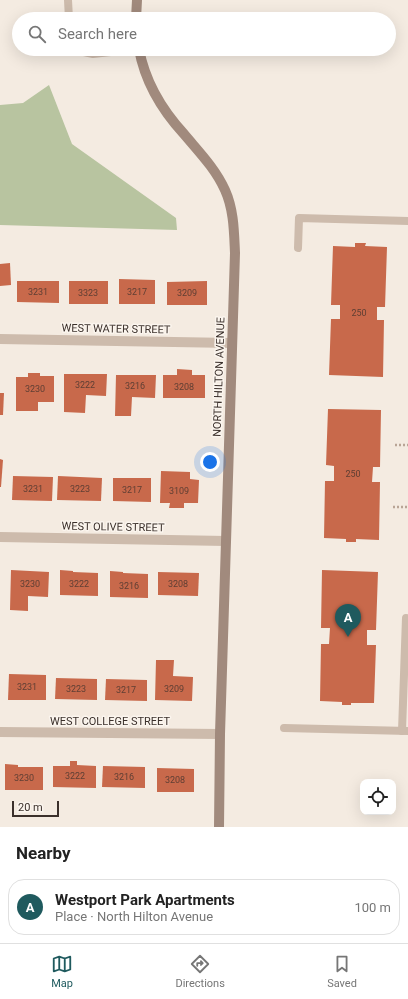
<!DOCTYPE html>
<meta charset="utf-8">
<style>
:root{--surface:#fff;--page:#f6f6f6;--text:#222;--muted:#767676;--line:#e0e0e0;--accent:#1f5a5e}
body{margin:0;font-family:Roboto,sans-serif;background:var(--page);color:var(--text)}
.controls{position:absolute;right:12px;bottom:12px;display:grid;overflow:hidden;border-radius:8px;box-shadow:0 4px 16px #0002}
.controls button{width:36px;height:36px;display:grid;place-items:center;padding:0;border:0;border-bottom:1px solid var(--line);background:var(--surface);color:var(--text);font:20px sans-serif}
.scale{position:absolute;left:12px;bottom:10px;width:47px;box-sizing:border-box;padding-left:4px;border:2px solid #3b302b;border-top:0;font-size:11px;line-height:14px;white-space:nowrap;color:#3b302b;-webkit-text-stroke:3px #fbf5ee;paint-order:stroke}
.you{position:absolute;left:210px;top:462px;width:14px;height:14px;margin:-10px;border:3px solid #fff;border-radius:50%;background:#1a73e8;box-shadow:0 0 0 6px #1a73e833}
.badge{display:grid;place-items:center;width:26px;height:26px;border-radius:50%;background:var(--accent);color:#fff;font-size:13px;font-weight:700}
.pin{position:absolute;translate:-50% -33px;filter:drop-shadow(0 1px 2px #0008)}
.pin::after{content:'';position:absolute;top:21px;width:14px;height:12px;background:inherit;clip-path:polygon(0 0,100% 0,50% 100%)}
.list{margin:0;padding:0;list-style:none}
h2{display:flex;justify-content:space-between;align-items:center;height:52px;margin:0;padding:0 16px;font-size:17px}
h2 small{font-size:13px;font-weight:400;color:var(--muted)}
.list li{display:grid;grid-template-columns:26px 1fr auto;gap:12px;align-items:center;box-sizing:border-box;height:56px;margin:0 8px 8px;padding:0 8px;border:1px solid var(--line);border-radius:16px}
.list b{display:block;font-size:15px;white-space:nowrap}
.list p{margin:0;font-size:13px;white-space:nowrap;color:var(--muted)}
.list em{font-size:13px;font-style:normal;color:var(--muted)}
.icon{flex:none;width:22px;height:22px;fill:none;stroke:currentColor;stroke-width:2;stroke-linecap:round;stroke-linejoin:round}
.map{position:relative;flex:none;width:408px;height:827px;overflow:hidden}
.search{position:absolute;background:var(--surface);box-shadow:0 4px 16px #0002;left:12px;right:12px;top:12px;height:44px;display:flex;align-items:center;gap:10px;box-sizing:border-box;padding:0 14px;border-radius:22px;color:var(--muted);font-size:15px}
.sheet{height:116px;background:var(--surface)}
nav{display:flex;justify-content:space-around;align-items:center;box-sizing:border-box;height:56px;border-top:1px solid var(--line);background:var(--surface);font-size:11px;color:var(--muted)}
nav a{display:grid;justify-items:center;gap:2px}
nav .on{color:var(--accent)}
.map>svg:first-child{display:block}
.green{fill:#b8c4a0}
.building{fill:#c8694b}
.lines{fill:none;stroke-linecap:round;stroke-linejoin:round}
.path{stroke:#b9a596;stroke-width:2.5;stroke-dasharray:2 2;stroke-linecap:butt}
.lane{stroke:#cdbbac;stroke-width:8}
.street{stroke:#cdbbac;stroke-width:10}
.secondary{stroke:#a18a7d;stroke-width:10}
.labels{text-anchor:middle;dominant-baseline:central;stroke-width:3;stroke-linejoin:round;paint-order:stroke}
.number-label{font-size:9px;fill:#5e3e33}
.street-label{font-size:11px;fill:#3b302b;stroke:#fbf5ee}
</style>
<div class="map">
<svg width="408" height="827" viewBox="0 0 408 827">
<rect width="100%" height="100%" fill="#f4ebe1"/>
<!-- green -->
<path class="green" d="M49,85L72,144L176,218L177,230L0,225V105L23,103Z"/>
<!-- building -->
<g class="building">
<path d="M355,243H366L365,246L387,247L385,307H377V320H384L383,377L329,375L331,319H340V305H331L333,246L355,247Z"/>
<path d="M10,263L11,285L0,286V264Z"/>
<path d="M119,279L155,280V304H119Z"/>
<path d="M17,281H59V303L17,302Z"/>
<rect x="69" y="281" width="39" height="23"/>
<path d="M207,281V305H167V282Z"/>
<path d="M177,369L192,370V375H205V398H163V375H177Z"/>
<path d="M28,373H40V376H54V402H38V411H16V377H28Z"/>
<path d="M64,374H107L106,396L86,395L85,413L64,412Z"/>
<path d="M116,375H156L155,398L132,397L131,416H115Z"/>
<path d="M0,393H4L3,415H0Z"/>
<path d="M328,409L381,410L380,467H373L372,482H380L379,540L356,539V542H346V539L324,538L325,481H334V466L326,465Z"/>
<path d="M0,459L3,460L1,487H0Z"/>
<path d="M161,471L190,472V479L199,480L198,503H184V508H169L170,503H160Z"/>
<path d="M13,476L53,477L52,501L12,500Z"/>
<path d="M58,476L102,478L101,501L57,500Z"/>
<path d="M113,478H151V502L113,501Z"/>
<path d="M11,570L49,572L48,597L28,596V611L10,610Z"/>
<path d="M60,570L73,571V572L98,573V596L60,595Z"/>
<path d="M322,570L378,572L376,630H367V645H376L374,703H351V705H342V702L320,701L321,644H329L330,628H321Z"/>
<path d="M110,571L123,572V573L148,574V598L110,597Z"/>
<path d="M158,572L199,573L198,596L158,595Z"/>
<path d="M156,660H174L173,676L193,677L192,701L155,700Z"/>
<path d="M9,674L46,675V700H8Z"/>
<path d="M56,678L97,679V700L55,699Z"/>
<path d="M106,679L147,680V701L105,700Z"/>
<path d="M70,761H77V765L96,766V788L53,787V766H70Z"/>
<path d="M5,764L18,765V767H43V790H5Z"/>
<path d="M103,766L145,767V788L102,787Z"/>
<path d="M157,768L194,769V792H157Z"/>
</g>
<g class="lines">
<!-- path -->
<g class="path">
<path d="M395,445H408"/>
<path d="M393,507H408"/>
</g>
<!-- lane -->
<g class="lane">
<path d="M68,0L69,19"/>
<path d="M70,49L93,54L137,49"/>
<path d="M298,248L299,218L408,221"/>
<path d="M284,728L408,731"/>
<path d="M402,731L406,618"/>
</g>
<!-- street -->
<g class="street">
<path d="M0,339L232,343"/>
<path d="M0,537L226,541"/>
<path d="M0,732L220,734"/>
</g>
<!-- secondary -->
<g class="secondary">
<path d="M136,19L137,0"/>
<path d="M139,49C145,82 162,110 184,134C199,152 215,168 225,190C234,210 234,232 235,253L220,734L219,827"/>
</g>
</g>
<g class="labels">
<!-- number labels -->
<g class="number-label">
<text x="38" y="292">3231</text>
<text x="137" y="292">3217</text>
<text x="88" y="293">3323</text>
<text x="187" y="293">3209</text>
<text x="359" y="313">250</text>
<text x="85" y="385">3222</text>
<text x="135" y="386">3216</text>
<text x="184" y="387">3208</text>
<text x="35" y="389">3230</text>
<text x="353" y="474">250</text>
<text x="33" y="489">3231</text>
<text x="80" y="489">3223</text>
<text x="132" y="490">3217</text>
<text x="179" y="491">3109</text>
<text x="30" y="584">3230</text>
<text x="79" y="584">3222</text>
<text x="178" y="584">3208</text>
<text x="129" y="586">3216</text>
<text x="27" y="687">3231</text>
<text x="76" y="689">3223</text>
<text x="174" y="689">3209</text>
<text x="126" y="690">3217</text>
<text x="75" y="776">3222</text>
<text x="124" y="777">3216</text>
<text x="24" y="778">3230</text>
<text x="175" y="780">3208</text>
</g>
<!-- street labels -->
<g class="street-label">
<text transform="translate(116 329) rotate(1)">WEST WATER STREET</text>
<text transform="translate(219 377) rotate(-88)">NORTH HILTON AVENUE</text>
<text transform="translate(113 527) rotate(1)">WEST OLIVE STREET</text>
<text x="110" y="721">WEST COLLEGE STREET</text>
</g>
</g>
</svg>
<div class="controls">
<button><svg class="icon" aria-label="locate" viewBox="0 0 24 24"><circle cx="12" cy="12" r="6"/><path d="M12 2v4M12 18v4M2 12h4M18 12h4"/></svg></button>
</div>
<div class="scale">20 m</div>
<div class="you"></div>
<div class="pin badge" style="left:348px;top:637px">A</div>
<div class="search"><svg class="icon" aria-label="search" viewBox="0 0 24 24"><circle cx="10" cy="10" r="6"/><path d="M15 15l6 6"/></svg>Search here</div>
</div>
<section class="sheet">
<h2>Nearby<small></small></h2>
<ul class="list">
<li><span class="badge">A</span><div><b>Westport Park Apartments</b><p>Place · North Hilton Avenue</p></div><em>100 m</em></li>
</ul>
</section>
<nav>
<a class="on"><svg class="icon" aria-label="map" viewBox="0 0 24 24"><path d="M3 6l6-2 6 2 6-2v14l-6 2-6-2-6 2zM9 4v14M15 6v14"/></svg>Map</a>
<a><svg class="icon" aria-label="directions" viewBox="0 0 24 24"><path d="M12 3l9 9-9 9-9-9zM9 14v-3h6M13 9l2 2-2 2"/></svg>Directions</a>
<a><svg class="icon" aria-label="saved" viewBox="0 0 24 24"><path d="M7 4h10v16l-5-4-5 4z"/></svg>Saved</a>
</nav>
